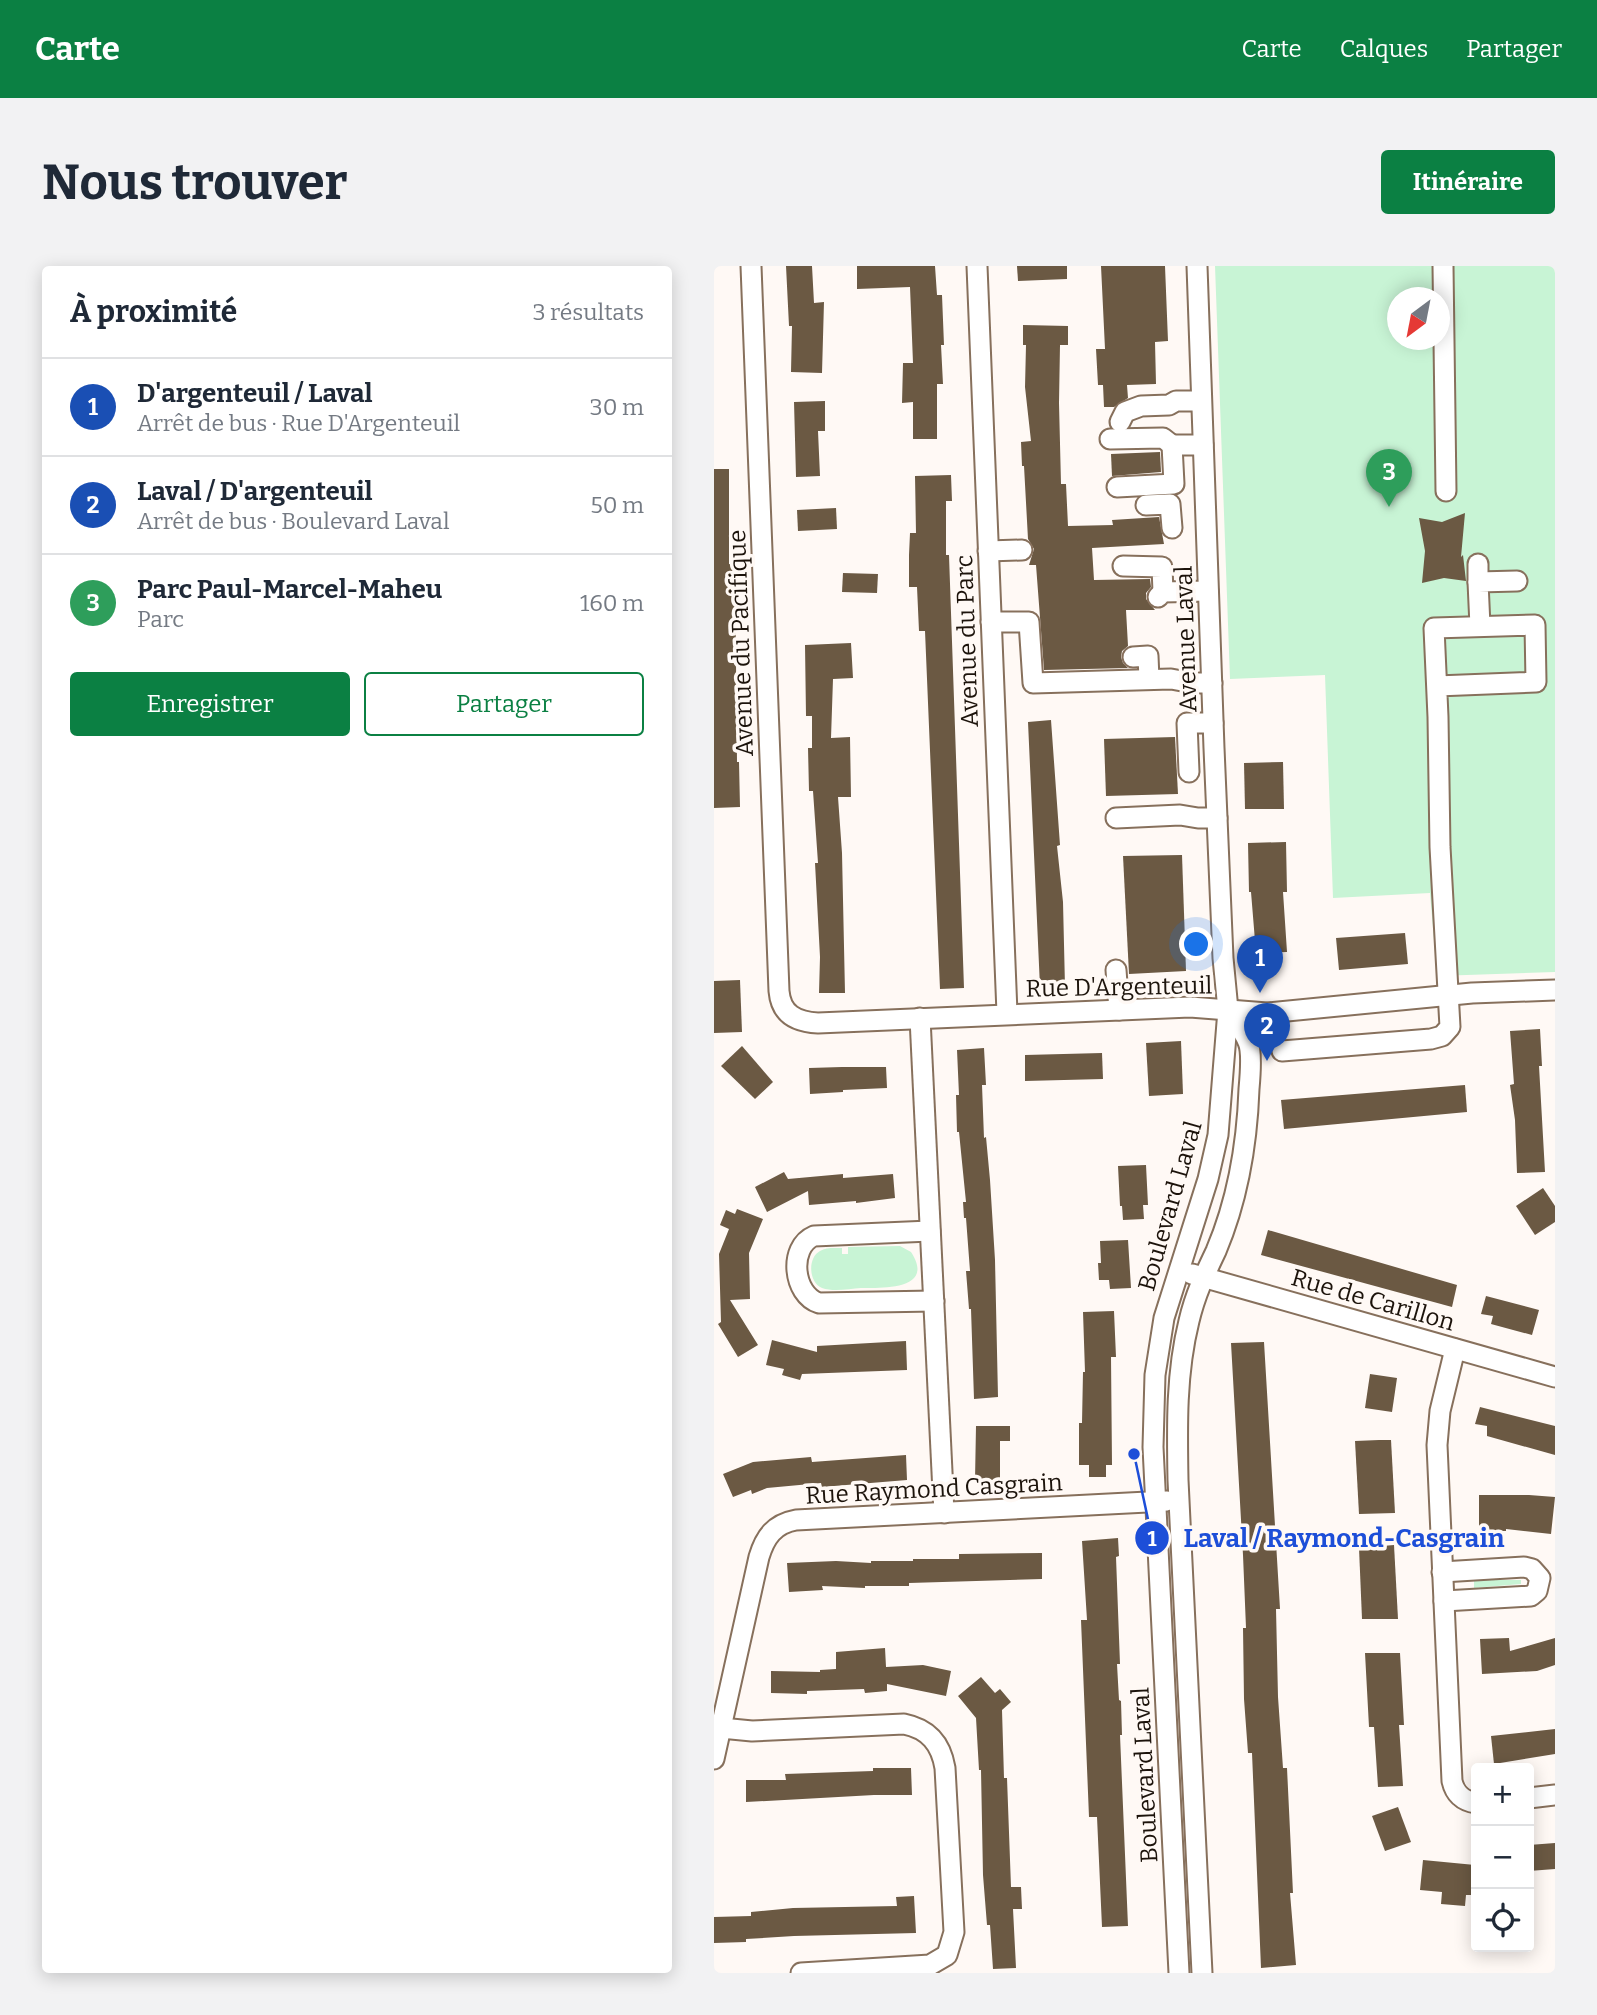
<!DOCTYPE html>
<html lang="fr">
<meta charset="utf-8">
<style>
:root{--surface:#fff;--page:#f2f2f3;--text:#1f2937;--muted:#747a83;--line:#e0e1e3;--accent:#0b8043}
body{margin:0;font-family:Bitter,serif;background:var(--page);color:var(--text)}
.controls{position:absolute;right:21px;bottom:21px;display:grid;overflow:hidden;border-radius:7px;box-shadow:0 4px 18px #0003}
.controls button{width:63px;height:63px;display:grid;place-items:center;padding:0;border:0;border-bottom:2px solid var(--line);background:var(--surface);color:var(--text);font:35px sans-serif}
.compass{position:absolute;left:673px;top:21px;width:63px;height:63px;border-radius:50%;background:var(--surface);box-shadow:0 4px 18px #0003;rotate:212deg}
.you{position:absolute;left:483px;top:679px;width:24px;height:24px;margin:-18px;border:5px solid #fff;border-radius:50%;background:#1a73e8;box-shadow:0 0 0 10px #1a73e833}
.badge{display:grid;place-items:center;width:46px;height:46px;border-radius:50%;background:var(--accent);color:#fff;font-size:23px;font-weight:700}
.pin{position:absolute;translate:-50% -58px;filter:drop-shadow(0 2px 4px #0008)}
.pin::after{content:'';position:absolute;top:37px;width:24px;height:21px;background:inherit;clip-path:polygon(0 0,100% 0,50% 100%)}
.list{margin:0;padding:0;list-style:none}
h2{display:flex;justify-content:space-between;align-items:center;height:91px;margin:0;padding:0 28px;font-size:30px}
h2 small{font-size:23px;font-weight:400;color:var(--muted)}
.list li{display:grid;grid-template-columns:46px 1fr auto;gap:21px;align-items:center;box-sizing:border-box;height:98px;padding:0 28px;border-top:2px solid var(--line)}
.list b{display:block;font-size:26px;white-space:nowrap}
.list p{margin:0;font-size:23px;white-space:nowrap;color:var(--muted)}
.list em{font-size:23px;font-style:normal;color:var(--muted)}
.actions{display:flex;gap:14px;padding:21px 28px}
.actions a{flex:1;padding:16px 0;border:2px solid var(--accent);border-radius:7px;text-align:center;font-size:24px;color:var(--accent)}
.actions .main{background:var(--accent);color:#fff}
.icon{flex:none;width:38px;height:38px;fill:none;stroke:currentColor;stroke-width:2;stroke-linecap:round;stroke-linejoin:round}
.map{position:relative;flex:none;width:841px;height:1707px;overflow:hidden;border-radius:7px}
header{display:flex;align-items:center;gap:42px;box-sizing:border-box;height:98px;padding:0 35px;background:var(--accent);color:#fff}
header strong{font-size:33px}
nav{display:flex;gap:38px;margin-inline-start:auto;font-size:24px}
.intro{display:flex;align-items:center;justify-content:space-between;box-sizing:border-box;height:168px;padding:0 42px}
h1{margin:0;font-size:49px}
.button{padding:18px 32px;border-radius:7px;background:var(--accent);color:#fff;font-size:24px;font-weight:700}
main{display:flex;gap:42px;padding:0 42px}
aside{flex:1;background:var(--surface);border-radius:7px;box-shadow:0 4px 18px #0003}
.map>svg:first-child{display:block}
.green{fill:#c8f4d5;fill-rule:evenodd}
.building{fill:#6b5943}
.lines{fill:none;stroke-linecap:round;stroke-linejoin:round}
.minor-casing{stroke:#87705c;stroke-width:23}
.minor{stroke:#fff;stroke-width:19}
.labels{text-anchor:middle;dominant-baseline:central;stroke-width:7;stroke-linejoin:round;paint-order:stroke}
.street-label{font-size:24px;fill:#1c130b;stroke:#fff9f5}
.leader{fill:none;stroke:#1d4ed8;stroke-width:2.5}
.callout-dot{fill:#1d4ed8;stroke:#fff9f5;stroke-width:2.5}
.mark-label{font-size:21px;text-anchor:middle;font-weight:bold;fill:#fff}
.callout-label{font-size:26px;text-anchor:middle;font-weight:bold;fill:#1d4ed8;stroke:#fff9f5;stroke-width:7;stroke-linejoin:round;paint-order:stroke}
</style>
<header>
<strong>Carte</strong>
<nav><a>Carte</a><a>Calques</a><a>Partager</a></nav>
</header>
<div class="intro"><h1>Nous trouver</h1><a class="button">Itinéraire</a></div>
<main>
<aside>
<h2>À proximité<small>3 résultats</small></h2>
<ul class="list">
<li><span class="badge" style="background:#1a4fb4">1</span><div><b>D'argenteuil / Laval</b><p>Arrêt de bus · Rue D'Argenteuil</p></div><em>30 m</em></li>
<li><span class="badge" style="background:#1a4fb4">2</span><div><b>Laval / D'argenteuil</b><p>Arrêt de bus · Boulevard Laval</p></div><em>50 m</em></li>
<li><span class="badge" style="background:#2e9e5b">3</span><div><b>Parc Paul-Marcel-Maheu</b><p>Parc</p></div><em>160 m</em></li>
</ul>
<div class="actions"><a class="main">Enregistrer</a><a>Partager</a></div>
</aside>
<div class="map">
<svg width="841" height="1707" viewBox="0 0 841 1707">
<rect width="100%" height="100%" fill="#fff9f5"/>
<!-- green -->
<g class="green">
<path d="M501,0H841V706L723,710L716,627L619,632L611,409L516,413ZM684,32H726V74H684Z"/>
<path d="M186,980L197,986C222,1024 168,1022 147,1022C135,1023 119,1026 108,1022C95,1017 93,992 106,985C112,981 121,982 128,982V988H134V981Z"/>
<path d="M760,1314H807V1318L760,1322Z"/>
</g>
<!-- building -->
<g class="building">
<path d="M72,0H98L100,37L110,36L108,107L77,106L78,60H75Z"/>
<path d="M143,0H221L223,29H228L230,79H227L229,118H223V173H199V136L188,137L189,97H199L196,21L143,23Z"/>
<path d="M303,0H353V13L304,15Z"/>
<path d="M387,0H451L454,75L441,76L442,118L413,119L414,132L400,141H390L389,119H384L382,83H391Z"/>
<path d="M309,59L354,60V79H346L345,137L347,218H352L354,260L399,259L398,254L445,251L450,278L378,282L380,314L436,313L437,321L432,327V333L441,344H412L414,380L408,385L407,391L409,397L414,402L330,404L322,299H315L320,283L314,273L310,200H308L307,176L317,175L311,121L312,79H309Z"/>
<path d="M111,135V165H104L106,210L82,211L80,136Z"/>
<path d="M446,186L447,206L398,210L397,188Z"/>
<path d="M0,203H15V298H21L23,496H25L26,541L0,542Z"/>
<path d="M237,209L238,235H232V289H235L250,722L226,723L211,365H205L203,321H195V289L196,267H202L201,210Z"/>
<path d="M122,242L123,263L84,265L83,244Z"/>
<path d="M751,247L747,291L749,289L752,315L730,312L708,317L711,285L705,252L728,256Z"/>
<path d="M129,307L164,308L163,327L128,326Z"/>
<path d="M137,377L139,412L119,413L117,472L136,471L137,531H124L128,587L131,727H105L106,691L101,597H104L99,525H95L94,482H98V450H92L91,379Z"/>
<path d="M337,454L346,579L343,580L349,636L351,721H326L314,456Z"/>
<path d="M461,471L464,528L392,530L390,473Z"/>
<path d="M569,496L570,543H531L530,497Z"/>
<path d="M572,576L573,626H569L573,686L542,687L537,626H535L534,577Z"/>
<path d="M468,589L472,705L415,708L409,590Z"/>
<path d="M691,667L694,698L625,704L622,672Z"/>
<path d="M26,714L28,766L0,767V715Z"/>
<path d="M826,763L828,800H825L831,906L803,907L801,854L796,819L800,818L796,765Z"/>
<path d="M467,775L469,828L435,830L432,777Z"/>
<path d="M28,780L59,816L41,833L7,800Z"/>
<path d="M270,782L272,819H268L270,872L272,871L276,914L281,994L284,1131L260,1133L257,1043H255L252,1005H256L252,952H250L249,936H252L245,866H243L242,829H245L243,784Z"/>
<path d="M388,787L389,813L311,815V789Z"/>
<path d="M128,801H172L173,822L129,824V826L96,828L95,802Z"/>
<path d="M751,819L753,846L570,863L567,834Z"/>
<path d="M432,899L434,939H429L430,953L409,954L408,940H406L404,900Z"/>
<path d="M70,906L74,913L129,908V912L179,908L181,932L142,937V935L95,939L94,925L53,946L41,921Z"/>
<path d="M829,922L841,940V956L821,969L802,940Z"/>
<path d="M23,943L49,953L35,987L36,1033L16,1034L44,1079L24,1091L4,1058L7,1056L5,988L15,963L6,959L12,944L21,948Z"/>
<path d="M554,964L743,1019L738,1041L547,989Z"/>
<path d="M414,974L417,1022L396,1023L395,1014H385L384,997H387L386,975Z"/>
<path d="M772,1030L825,1044L818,1069L777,1058L779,1050L767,1048Z"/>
<path d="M400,1045L402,1091H397L398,1199H392V1211H375V1199H365V1157H368L369,1106H371L369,1046Z"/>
<path d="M58,1074L103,1086V1080L192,1075L193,1104L88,1108L86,1114L68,1109L70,1103L52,1099Z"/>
<path d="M550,1076L566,1343H562L564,1431L569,1502H573L579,1627H576L582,1699L547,1702L538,1487H534L530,1433L529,1362H532L529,1289L517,1077Z"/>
<path d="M656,1108L683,1112L678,1146L651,1142Z"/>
<path d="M766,1141L841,1160V1189L773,1170V1160L761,1158Z"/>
<path d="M262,1160H296V1175H286V1214H261Z"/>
<path d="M665,1174H677L681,1247L645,1248L641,1175Z"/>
<path d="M192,1189L193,1214L108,1221L107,1217L53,1222L38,1228L37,1224L19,1231L9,1208L39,1196L97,1191L98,1196Z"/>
<path d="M765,1229H815L841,1231L837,1268L792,1263V1265H765Z"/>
<path d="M404,1272L405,1290L402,1291L406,1398H403L405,1434L407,1435L408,1469H406L414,1660L388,1661L383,1551H375L367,1354H373L368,1275Z"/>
<path d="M680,1279L684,1353H648L645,1282Z"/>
<path d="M328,1287V1313L195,1317V1320H151V1322L108,1320L109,1324L75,1326L73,1297L122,1295L157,1297V1295H199V1293H245V1288Z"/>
<path d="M795,1372L796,1385L841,1372V1399L823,1405L768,1408L766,1373Z"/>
<path d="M171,1382L172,1401L209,1399L237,1405L232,1430L173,1418V1425L151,1427L150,1423L93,1425V1428L57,1427V1405L106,1406V1404L122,1403V1386Z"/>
<path d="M651,1387H686L690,1459H685L689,1520L664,1521L660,1461H655Z"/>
<path d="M267,1411L281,1427L286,1423L297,1436L288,1444L290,1512H293L297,1621H307L308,1643H299L302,1702L279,1703L276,1659H273L269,1609L267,1504H265L262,1452L244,1430Z"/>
<path d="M841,1463V1488L780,1498L777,1470Z"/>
<path d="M159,1502H197L198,1529H160L32,1536V1514H72L71,1508L159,1505Z"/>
<path d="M684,1541L697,1576L671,1585L658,1550Z"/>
<path d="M841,1577V1603L815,1605V1579Z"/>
<path d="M709,1594L761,1599L758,1629H752L751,1640L727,1638L728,1626L706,1624Z"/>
<path d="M200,1630L202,1667L80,1670L32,1673V1676L0,1677V1651L37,1650V1646L79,1642L183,1640L182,1631Z"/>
</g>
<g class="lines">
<defs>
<g id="minor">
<path d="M37,0L65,725C67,748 82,756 104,757L476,741L553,747L758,727L841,724"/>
<path d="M263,0L293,747"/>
<path d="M729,0L732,225"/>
<path d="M406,156L411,146L427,140L455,139L462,135H487"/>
<path d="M396,173L449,172L458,179"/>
<path d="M403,221L460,218L458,179H489"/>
<path d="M432,239L456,238L458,262"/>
<path d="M274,285L308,284"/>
<path d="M764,298V316"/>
<path d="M409,300L448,301L449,326"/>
<path d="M444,331L449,326L494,325"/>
<path d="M277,356H315L319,417L457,413L479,417H498"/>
<path d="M766,360L764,316L803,315"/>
<path d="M419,391L434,390L435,413"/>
<path d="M475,506L473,457H499"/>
<path d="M402,552L466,549L484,552H503"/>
<path d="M402,704L405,744"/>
<path d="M206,752L230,1247"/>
<path d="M568,785L717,773L728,770L736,761L726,581L724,451L720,362L821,359L822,416L723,420"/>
<path d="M216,965L100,970C74,981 79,1029 105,1037L220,1035"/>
<path d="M478,1008L841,1111"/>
<path d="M741,1083L726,1145L723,1179L738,1515C741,1528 749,1535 762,1537"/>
<path d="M728,1306L810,1301L818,1303L826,1312L823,1325L817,1330L730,1335"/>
<path d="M7,1462L38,1465L190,1458C215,1463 227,1478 231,1502L240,1666L233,1689L216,1699L87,1707"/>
<path d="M0,1493L45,1291C51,1271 60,1258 82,1254L453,1235"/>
<path d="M815,1532L841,1529"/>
<path d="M465,1707L439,1181L441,1109L450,1052L494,913L504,869L514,744L509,692L500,482L483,0"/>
<path d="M488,1707L464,1214C463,1160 462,1107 475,1055C481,1029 491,1008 502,985C524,933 533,879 535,823C536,812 538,785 534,776C530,765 520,754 514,744"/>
</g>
</defs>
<!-- minor casing -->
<use href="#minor" class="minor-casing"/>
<!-- minor -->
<use href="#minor" class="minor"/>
</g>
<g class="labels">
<!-- street labels -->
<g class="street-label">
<text transform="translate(472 373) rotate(-92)">Avenue Laval</text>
<text transform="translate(253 375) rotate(-92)">Avenue du Parc</text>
<text transform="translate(27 377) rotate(-92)">Avenue du Pacifique</text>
<text transform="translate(405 721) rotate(-1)">Rue D'Argenteuil</text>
<text transform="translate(456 940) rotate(-74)">Boulevard Laval</text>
<text transform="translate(659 1034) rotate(16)">Rue de Carillon</text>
<text transform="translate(220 1223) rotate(-3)">Rue Raymond Casgrain</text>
<text transform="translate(431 1509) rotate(-93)">Boulevard Laval</text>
</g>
</g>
<!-- callouts -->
<path class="leader" d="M420 1188L438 1272"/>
<g class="callout-dot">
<circle cx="420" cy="1188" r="7"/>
<circle cx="438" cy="1272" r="18"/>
</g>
<g class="mark-label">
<text x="438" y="1280">1</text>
</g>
<g class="callout-label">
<text x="630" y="1281">Laval / Raymond-Casgrain</text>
</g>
</svg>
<div class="controls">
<button>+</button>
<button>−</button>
<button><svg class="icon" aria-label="locate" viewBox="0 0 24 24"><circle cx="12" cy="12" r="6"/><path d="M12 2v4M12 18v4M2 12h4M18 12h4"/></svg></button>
</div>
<svg class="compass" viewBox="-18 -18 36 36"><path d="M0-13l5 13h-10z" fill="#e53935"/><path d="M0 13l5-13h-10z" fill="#747a83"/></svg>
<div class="you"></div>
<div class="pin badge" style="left:546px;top:727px;background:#1a4fb4">1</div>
<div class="pin badge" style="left:553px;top:795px;background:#1a4fb4">2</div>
<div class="pin badge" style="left:675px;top:241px;background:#2e9e5b">3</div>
</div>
</main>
